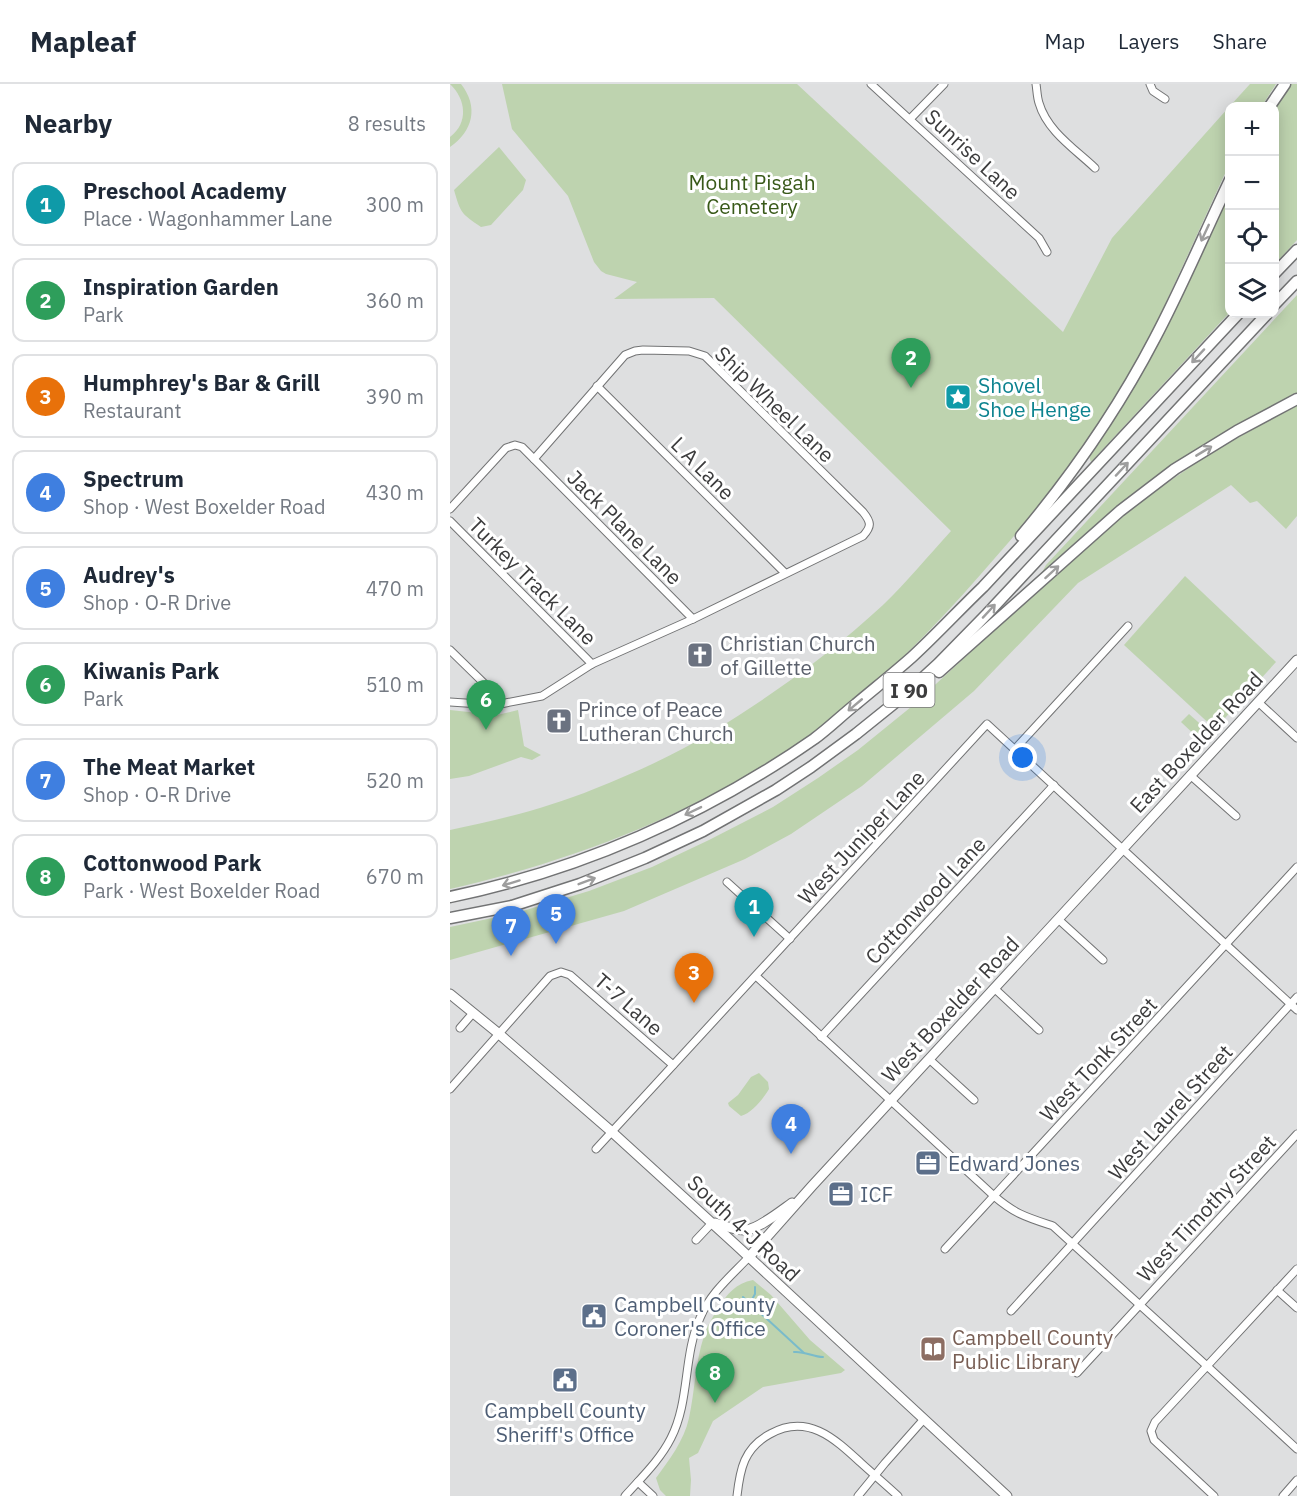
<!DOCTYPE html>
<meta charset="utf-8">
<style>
:root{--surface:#fff;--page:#f6f6f7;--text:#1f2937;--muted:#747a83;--line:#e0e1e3;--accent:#7c3aed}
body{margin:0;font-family:"IBM Plex Sans",sans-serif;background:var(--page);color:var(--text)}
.controls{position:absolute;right:18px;top:18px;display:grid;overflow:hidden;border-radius:12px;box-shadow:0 3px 15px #0003}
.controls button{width:54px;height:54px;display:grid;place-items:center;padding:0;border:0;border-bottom:2px solid var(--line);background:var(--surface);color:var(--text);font:30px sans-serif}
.you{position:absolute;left:573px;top:674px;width:21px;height:21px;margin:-15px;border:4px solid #fff;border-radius:50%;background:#1a73e8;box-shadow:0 0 0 9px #1a73e833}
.badge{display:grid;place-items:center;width:39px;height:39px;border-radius:50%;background:var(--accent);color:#fff;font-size:20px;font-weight:700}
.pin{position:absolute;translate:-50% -50px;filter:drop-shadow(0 2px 3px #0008)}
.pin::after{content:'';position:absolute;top:32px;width:21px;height:18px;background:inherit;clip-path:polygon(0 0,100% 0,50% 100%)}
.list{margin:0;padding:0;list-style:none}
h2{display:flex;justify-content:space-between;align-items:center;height:78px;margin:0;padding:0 24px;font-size:26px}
h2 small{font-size:20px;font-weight:400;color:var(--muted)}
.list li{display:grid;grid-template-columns:39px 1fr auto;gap:18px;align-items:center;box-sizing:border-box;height:84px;margin:0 12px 12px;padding:0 12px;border:2px solid var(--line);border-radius:12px}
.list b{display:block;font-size:22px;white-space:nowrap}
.list p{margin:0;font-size:20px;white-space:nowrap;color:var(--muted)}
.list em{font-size:20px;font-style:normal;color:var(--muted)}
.icon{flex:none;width:33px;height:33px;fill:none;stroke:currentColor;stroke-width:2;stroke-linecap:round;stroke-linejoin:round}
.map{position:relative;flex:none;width:847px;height:1412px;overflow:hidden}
header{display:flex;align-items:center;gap:36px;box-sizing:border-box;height:84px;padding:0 30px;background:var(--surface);border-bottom:2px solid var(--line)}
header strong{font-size:28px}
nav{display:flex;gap:33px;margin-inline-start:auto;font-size:21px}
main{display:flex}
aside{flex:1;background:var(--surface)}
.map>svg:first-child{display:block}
.green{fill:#bed3af}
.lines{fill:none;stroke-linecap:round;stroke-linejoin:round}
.stream{stroke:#7abbca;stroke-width:2}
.minor-casing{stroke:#727374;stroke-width:9}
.major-casing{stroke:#727374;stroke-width:11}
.highway-casing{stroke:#727374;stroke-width:13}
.minor{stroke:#fff;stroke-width:7}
.major{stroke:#fff;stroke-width:9}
.highway{stroke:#fff;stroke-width:10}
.oneway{stroke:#9e9e9e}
.labels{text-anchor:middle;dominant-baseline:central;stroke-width:6;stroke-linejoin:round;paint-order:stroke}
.shield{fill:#fff;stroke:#767677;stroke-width:1.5}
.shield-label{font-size:20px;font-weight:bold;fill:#3c3c3d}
.street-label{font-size:21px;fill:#3c3c3d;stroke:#fff}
.park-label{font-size:21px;fill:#385918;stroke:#fff}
.culture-label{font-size:21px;fill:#0d838f;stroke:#fff;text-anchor:start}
.worship-label{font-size:21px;fill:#5b616d;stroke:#fff;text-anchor:start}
.service-label{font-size:21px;fill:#4e5e75;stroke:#fff;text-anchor:start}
.education-label{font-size:21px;fill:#785e54;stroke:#fff;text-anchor:start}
</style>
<header>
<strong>Mapleaf</strong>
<nav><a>Map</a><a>Layers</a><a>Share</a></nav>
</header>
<main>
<aside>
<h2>Nearby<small>8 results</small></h2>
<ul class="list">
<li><span class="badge" style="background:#0f9aa8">1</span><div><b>Preschool Academy</b><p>Place · Wagonhammer Lane</p></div><em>300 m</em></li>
<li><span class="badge" style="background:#2e9e5b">2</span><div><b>Inspiration Garden</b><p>Park</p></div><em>360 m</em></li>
<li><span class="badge" style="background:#e8710a">3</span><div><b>Humphrey's Bar &amp; Grill</b><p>Restaurant</p></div><em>390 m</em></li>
<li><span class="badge" style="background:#3f7fe0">4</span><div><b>Spectrum</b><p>Shop · West Boxelder Road</p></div><em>430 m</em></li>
<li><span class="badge" style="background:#3f7fe0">5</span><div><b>Audrey's</b><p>Shop · O-R Drive</p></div><em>470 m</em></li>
<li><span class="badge" style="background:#2e9e5b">6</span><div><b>Kiwanis Park</b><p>Park</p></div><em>510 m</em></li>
<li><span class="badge" style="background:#3f7fe0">7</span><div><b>The Meat Market</b><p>Shop · O-R Drive</p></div><em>520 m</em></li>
<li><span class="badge" style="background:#2e9e5b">8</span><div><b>Cottonwood Park</b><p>Park · West Boxelder Road</p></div><em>670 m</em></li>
</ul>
</aside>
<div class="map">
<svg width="847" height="1412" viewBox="0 0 847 1412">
<rect width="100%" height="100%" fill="#dedfe0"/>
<!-- green -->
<g class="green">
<path d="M0,0H11C29,23 23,47 0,63V53C19,39 16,15 0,0Z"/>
<path d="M52,0H347L613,248L662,154L779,23V81L772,96C756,131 740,166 724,201C715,219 708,238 699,256C660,332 607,403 551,467C502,524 451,580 392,627C278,717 140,773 0,805V746C48,736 98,724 144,705C184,689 225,671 262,648C323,611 381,569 433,521C457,498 478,472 501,447L264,214L164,215L187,198L156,190L151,187L144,178L118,112L62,45Z"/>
<path d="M800,0H826L812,22H780Z"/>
<path d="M841,0H847V156L825,180V25Z"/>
<path d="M49,63L76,96L73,106L41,141L31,143C11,129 11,130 4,106Z"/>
<path d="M779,104V229L641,378L639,372Z"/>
<path d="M847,211V309L785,342L727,379L590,492L596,481Z"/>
<path d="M847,321V432L836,445L807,417L800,419L781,401L628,499L524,607L412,702L341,750L295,775L174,827L0,876V843L66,829L139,807L202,783L259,756L323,723L368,694L408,666L461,623L578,515L685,421L762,368Z"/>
<path d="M735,492L826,578L765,645L674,561Z"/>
<path d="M0,626L47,631L68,626L74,662L91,671L82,676L71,673L19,692L0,695Z"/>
<path d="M739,630L756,645L748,654L731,638Z"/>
<path d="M309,989L318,998L319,1005C313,1015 302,1029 291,1032L279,1022L278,1019L288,1011L301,993Z"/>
<path d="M303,1196L321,1211L360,1256L395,1286L391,1289L313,1303L263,1337L248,1369L239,1374L241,1396L240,1412H216L210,1406L206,1394C219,1376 234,1357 239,1334C245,1307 245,1279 254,1252C257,1242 263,1233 268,1224C277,1210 286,1199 303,1196Z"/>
</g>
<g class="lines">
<!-- stream -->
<g class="stream">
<path d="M293,1213L354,1269"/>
<path d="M300,1219L305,1210V1203"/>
<path d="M344,1268C355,1267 363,1273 373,1273"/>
</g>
<defs>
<g id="minor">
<path d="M421,0L589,154L597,168"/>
<path d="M586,0C587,6 587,13 589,19C597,47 625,65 645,84"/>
<path d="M700,0L703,7L715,15"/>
<path d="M460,35L494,0"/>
<path d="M147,302L335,489"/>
<path d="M0,425L56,364L65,361L72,363L243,535"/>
<path d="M0,437L142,580"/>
<path d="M0,566L44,609L45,621"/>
<path d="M0,618L45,621L92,612L142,580L243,535L413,452C422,442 421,438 413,428L255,272L239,267L193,266L185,267L175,271L84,375"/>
<path d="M808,618L847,654"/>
<path d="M565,665L678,542"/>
<path d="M740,691L786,732"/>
<path d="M277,798L340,855"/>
<path d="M608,835L653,876"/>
<path d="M306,892L544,1112C565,1130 576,1133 603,1142L757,1282L847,1185"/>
<path d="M544,904L589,946"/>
<path d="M10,944L23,929"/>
<path d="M371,953L604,701"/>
<path d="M479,975L524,1016"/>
<path d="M0,1005L100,892L111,888L120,891L223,981"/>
<path d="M146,1065L537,640L847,926"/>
<path d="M246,1156L262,1139"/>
<path d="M495,1165L847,783"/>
<path d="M827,1206L847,1224"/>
<path d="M561,1227L847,913"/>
<path d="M627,1289L847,1050"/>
<path d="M188,1398L203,1412"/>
<path d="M175,1412C191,1394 210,1376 221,1354C240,1317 233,1272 250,1234C260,1209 281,1192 299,1173"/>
<path d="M287,1412C290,1385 294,1364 320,1350C357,1329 384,1354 410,1378C422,1389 435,1400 448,1412"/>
<path d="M408,1412L435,1379L474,1335"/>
<path d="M764,1412L704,1356L701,1347L705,1338L757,1282L847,1365"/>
<path d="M833,1412L847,1396"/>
</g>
<g id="major">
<path d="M0,910L48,949L162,1048L286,1161L557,1412"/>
<path d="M265,1139C274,1142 285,1146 294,1146C306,1147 332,1126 342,1119"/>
<path d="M299,1173L362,1102L847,576"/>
</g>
<g id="highway">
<path d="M820,22L835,0"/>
<path d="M824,190L847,166"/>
<path d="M824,221L847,197"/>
<path d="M571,452C623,390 668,325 705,254C732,203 755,148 780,96"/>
<path d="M489,588L670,427L725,385L787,347L847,315"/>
<path d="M0,813C130,786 255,731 364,655C379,644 392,631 406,620C425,604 444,589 462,573C486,551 509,526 533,503L788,230"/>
<path d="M0,834L62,822L130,800L195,774L253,747L326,706L361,683L406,650L452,613L488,580L537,530L817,230"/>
</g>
</defs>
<!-- minor casing -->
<use href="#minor" class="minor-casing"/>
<!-- major casing -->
<use href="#major" class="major-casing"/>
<!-- highway casing -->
<use href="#highway" class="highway-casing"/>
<!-- minor -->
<use href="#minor" class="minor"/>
<!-- major -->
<use href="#major" class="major"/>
<!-- highway -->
<use href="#highway" class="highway"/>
</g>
<!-- one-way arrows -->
<defs><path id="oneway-shaft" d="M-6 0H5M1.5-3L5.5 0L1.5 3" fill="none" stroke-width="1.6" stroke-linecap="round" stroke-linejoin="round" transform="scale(1.5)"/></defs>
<g class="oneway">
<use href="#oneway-shaft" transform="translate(755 149) rotate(115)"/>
<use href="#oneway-shaft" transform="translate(748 272) rotate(133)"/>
<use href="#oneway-shaft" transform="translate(754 367) rotate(-31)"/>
<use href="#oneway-shaft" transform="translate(672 385) rotate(-47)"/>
<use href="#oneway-shaft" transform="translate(602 488) rotate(-42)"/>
<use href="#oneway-shaft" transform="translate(539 527) rotate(-47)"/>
<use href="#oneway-shaft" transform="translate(405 621) rotate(140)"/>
<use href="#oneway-shaft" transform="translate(243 727) rotate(154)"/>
<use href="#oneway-shaft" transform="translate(137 797) rotate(-21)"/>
<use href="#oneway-shaft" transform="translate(61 799) rotate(163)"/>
</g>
<!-- icons -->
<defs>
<symbol id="sight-square" viewBox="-11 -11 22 22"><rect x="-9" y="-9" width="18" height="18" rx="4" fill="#0f9aa8" stroke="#fff"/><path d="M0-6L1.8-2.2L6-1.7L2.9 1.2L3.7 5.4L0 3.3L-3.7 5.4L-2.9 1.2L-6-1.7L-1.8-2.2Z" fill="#fff"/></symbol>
<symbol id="church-square" viewBox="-11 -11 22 22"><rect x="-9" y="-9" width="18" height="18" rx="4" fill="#6b7280" stroke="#fff"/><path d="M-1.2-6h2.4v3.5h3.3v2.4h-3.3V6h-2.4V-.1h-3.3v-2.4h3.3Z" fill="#fff"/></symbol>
<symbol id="office-square" viewBox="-11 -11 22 22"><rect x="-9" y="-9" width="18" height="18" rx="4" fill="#5c6f8a" stroke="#fff"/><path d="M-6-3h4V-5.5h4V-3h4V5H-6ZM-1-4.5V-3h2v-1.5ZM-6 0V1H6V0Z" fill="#fff"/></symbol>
<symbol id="civic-square" viewBox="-11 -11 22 22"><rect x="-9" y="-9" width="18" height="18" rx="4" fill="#5c6f8a" stroke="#fff"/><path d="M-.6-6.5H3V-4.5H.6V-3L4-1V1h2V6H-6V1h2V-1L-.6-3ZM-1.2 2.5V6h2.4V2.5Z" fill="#fff"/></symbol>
<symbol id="library-square" viewBox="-11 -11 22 22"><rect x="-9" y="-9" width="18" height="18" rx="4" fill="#8d6e63" stroke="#fff"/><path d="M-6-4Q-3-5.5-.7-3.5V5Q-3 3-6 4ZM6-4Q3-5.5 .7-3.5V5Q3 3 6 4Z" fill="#fff"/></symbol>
</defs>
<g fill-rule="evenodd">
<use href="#sight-square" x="493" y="298" width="30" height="30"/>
<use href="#church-square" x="235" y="556" width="30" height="30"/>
<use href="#church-square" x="94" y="622" width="30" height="30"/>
<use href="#office-square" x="463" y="1064" width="30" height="30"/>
<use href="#office-square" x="376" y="1095" width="30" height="30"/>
<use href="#civic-square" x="129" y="1217" width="30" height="30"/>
<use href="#library-square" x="468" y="1250" width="30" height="30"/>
<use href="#civic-square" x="100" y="1281" width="30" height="30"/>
</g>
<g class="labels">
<!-- shield labels -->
<rect class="shield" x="433.5" y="589" width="51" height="34" rx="4.5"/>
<g class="shield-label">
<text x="459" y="606">I 90</text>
</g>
<!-- street labels -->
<g class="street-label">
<text transform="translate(523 70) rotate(43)">Sunrise Lane</text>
<text transform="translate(325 320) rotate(44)">Ship Wheel Lane</text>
<text transform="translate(253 384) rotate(45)">L A Lane</text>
<text transform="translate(175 443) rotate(45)">Jack Plane Lane</text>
<text transform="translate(83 497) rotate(45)">Turkey Track Lane</text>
<text transform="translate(746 658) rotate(-47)">East Boxelder Road</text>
<text transform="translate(411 753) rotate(-47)">West Juniper Lane</text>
<text transform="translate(475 816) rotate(-47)">Cottonwood Lane</text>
<text transform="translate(179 920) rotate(41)">T-7 Lane</text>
<text transform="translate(500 925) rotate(-47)">West Boxelder Road</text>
<text transform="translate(648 975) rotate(-47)">West Tonk Street</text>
<text transform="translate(720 1028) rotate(-48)">West Laurel Street</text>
<text transform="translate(756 1124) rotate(-47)">West Timothy Street</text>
<text transform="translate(294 1144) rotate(43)">South 4-J Road</text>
</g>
<!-- park labels -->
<g class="park-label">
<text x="302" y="98">Mount Pisgah<tspan x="302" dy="24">Cemetery</tspan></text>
</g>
<!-- culture labels -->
<g class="culture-label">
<text x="528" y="301">Shovel<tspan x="528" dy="24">Shoe Henge</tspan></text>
</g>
<!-- worship labels -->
<g class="worship-label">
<text x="270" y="559">Christian Church<tspan x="270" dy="24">of Gillette</tspan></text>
<text x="128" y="625">Prince of Peace<tspan x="128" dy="24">Lutheran Church</tspan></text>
</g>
<!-- service labels -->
<g class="service-label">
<text x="498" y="1079">Edward Jones</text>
<text x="410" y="1110">ICF</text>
<text x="164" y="1220">Campbell County<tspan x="164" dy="24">Coroner's Office</tspan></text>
<text x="115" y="1326" text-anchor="middle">Campbell County<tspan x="115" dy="24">Sheriff's Office</tspan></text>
</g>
<!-- education labels -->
<g class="education-label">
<text x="502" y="1253">Campbell County<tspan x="502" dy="24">Public Library</tspan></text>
</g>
</g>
</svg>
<div class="controls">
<button>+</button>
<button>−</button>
<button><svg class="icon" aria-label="locate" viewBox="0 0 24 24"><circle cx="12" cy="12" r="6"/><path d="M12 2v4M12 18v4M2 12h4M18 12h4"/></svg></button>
<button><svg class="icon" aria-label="layers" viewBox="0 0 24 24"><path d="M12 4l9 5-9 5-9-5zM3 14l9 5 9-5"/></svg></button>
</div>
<div class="you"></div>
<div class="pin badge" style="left:304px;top:853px;background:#0f9aa8">1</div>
<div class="pin badge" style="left:461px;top:304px;background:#2e9e5b">2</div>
<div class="pin badge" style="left:244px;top:919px;background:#e8710a">3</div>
<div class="pin badge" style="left:341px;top:1070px;background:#3f7fe0">4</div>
<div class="pin badge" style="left:106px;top:860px;background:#3f7fe0">5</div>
<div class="pin badge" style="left:36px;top:646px;background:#2e9e5b">6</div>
<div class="pin badge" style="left:61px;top:872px;background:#3f7fe0">7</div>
<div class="pin badge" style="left:265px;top:1319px;background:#2e9e5b">8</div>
</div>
</main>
